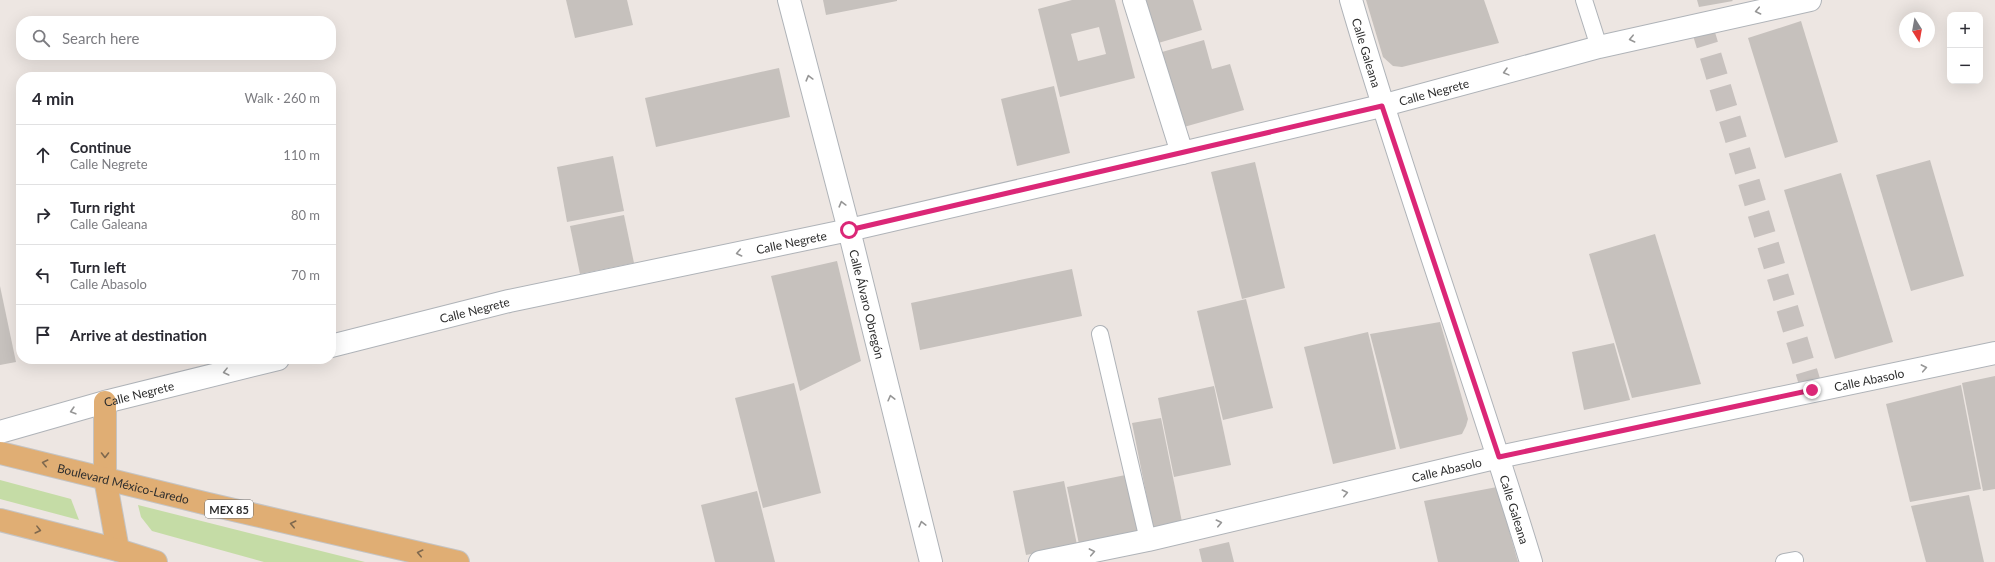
<!DOCTYPE html>
<meta charset="utf-8">
<style>
:root{--surface:#fff;--page:#f2f2f3;--text:#2b2b33;--muted:#7c7c81;--line:#e1e1e2}
body{margin:0;font-family:Lato,sans-serif;background:var(--page);color:var(--text)}
.controls{position:absolute;right:12px;top:12px;display:grid;overflow:hidden;border-radius:8px;box-shadow:0 4px 16px #0002}
.controls button{width:36px;height:36px;display:grid;place-items:center;padding:0;border:0;border-bottom:1px solid var(--line);background:var(--surface);color:var(--text);font:20px sans-serif}
.compass{position:absolute;left:1899px;top:12px;width:36px;height:36px;border-radius:50%;background:var(--surface);box-shadow:0 4px 16px #0002;rotate:169deg}
.stop{position:absolute;width:12px;height:12px;margin:-9px;border:3px solid #db2777;border-radius:50%;background:#fff}
.stop.end{background:#db2777;border-color:#fff;box-shadow:0 1px 4px #0008}
.list{margin:0;padding:0;list-style:none}
h2{display:flex;justify-content:space-between;align-items:center;height:52px;margin:0;padding:0 16px;font-size:17px}
h2 small{font-size:13px;font-weight:400;color:var(--muted)}
.list li{display:grid;grid-template-columns:26px 1fr auto;gap:12px;align-items:center;box-sizing:border-box;height:60px;padding:0 16px;border-top:1px solid var(--line)}
.list b{display:block;font-size:15px;white-space:nowrap}
.list p{margin:0;font-size:13px;white-space:nowrap;color:var(--muted)}
.list em{font-size:13px;font-style:normal;color:var(--muted)}
.icon{flex:none;width:22px;height:22px;fill:none;stroke:currentColor;stroke-width:2;stroke-linecap:round;stroke-linejoin:round}
.map{position:relative;flex:none;width:1995px;height:562px;overflow:hidden}
.search{position:absolute;background:var(--surface);box-shadow:0 4px 16px #0002;left:16px;top:16px;width:320px;height:44px;display:flex;align-items:center;gap:10px;box-sizing:border-box;padding:0 14px;border-radius:16px;color:var(--muted);font-size:15px}
.panel{position:absolute;background:var(--surface);box-shadow:0 4px 16px #0002;left:16px;top:72px;width:320px;height:292px;border-radius:16px}
.map>svg:first-child{display:block}
.green{fill:#c5dca6}
.building{fill:#c6c1bd;fill-rule:evenodd}
.lines{fill:none;stroke-linecap:round;stroke-linejoin:round}
.pedestrian-tunnel{stroke:#c7c1be;stroke-width:22;stroke-dasharray:22 11;stroke-linecap:butt}
.service-casing{stroke:#afb3b8;stroke-width:18}
.minor-casing{stroke:#afb3b8;stroke-width:24}
.primary-casing{stroke:#c4c4c4;stroke-width:24}
.service{stroke:#fff;stroke-width:16}
.minor{stroke:#fff;stroke-width:22}
.primary{stroke:#e0ae74;stroke-width:22}
.oneway{stroke:#969696}
.oneway2{stroke:#7e684e}
.route{stroke:#db2777;stroke-width:5}
.labels{text-anchor:middle;dominant-baseline:central;stroke-width:3.5;stroke-linejoin:round;paint-order:stroke}
.shield{fill:#fff;stroke:#6d6d6d;stroke-width:1}
.shield-label{font-size:11px;font-weight:bold;fill:#2e2e2e}
.street-label{font-size:12px;fill:#2e2e2e;stroke:#fff}
</style>
<div class="map">
<svg width="1995" height="562" viewBox="0 0 1995 562">
<rect width="100%" height="100%" fill="#ede6e2"/>
<!-- green -->
<g class="green">
<path d="M0,480L71,499L79,520L0,499Z"/>
<path d="M138,505L365,562H264L152,531L141,517Z"/>
</g>
<!-- building -->
<g class="building">
<path d="M566,0H627L633,25L575,38Z"/>
<path d="M823,0H897V1L826,15Z"/>
<path d="M1072,0H1115L1135,78L1060,97L1038,9ZM1099,27L1106,54L1078,61L1071,34Z"/>
<path d="M1142,0H1193L1202,30L1155,44Z"/>
<path d="M1366,0H1484L1499,43L1402,67L1393,66L1383,57Z"/>
<path d="M1697,0H1732L1733,1L1699,7Z"/>
<path d="M1801,21L1838,142L1785,158L1748,38Z"/>
<path d="M1204,40L1212,69L1230,64L1244,110L1184,127L1162,52Z"/>
<path d="M779,68L790,117L656,147L645,98Z"/>
<path d="M1054,86L1070,153L1017,166L1001,99Z"/>
<path d="M613,156L624,211L567,222L557,167Z"/>
<path d="M1930,160L1964,276L1911,291L1876,175Z"/>
<path d="M1255,162L1285,288L1242,299L1211,172Z"/>
<path d="M1841,173L1893,342L1835,359L1784,190Z"/>
<path d="M624,215L634,263L580,274L570,226Z"/>
<path d="M1655,234L1701,384L1632,398L1589,254Z"/>
<path d="M837,261L861,361L800,391L771,276Z"/>
<path d="M1072,269L1082,316L920,350L911,303Z"/>
<path d="M0,286L16,362L0,365Z"/>
<path d="M1246,299L1273,408L1223,420L1197,311Z"/>
<path d="M1440,322L1468,419L1466,426L1462,434L1400,449L1370,334Z"/>
<path d="M1368,332L1396,449L1333,464L1304,347Z"/>
<path d="M1614,343L1630,400L1584,410L1572,352Z"/>
<path d="M1995,376V489L1983,491L1962,383Z"/>
<path d="M794,383L821,493L763,508L735,398Z"/>
<path d="M1961,385L1981,489L1910,502L1886,404Z"/>
<path d="M1214,386L1231,465L1174,477L1158,398Z"/>
<path d="M1161,418L1182,522L1153,528L1132,423Z"/>
<path d="M1140,472L1151,529L1079,544L1067,487Z"/>
<path d="M1064,481L1077,545L1026,555L1013,491Z"/>
<path d="M1497,487L1518,562H1438L1424,501Z"/>
<path d="M757,491L775,562H715L701,505Z"/>
<path d="M1969,495L1984,562H1926L1911,506Z"/>
<path d="M1229,542L1234,562H1202L1199,549Z"/>
</g>
<g class="lines">
<!-- pedestrian-tunnel -->
<path class="pedestrian-tunnel" d="M1701,24L1812,390"/>
<defs>
<g id="service">
<path d="M1584,0L1599,47"/>
<path d="M1100,334L1148,540"/>
<path d="M1784,562L1795,560"/>
</g>
<g id="minor">
<path id="s1" d="M789,0L849,230L931,562"/>
<path d="M1134,0L1182,153"/>
<path id="s2" d="M1351,0C1406,189 1474,374 1531,562"/>
<path id="s3" d="M331,346L509,301L849,230L1182,153L1381,106L1599,47L1810,0"/>
<path id="s4" d="M0,432L105,402L278,359"/>
<path id="s5" d="M1040,562L1148,540L1499,457L1995,353"/>
</g>
<g id="primary">
<path d="M105,402V478L118,550"/>
<path id="s6" d="M0,453L208,504L458,562"/>
<path d="M0,520L118,550L156,562"/>
</g>
</defs>
<!-- service casing -->
<use href="#service" class="service-casing"/>
<!-- minor casing -->
<use href="#minor" class="minor-casing"/>
<!-- primary casing -->
<use href="#primary" class="primary-casing"/>
<!-- service -->
<use href="#service" class="service"/>
<!-- minor -->
<use href="#minor" class="minor"/>
<!-- primary -->
<use href="#primary" class="primary"/>
</g>
<!-- one-way arrows -->
<defs><path id="oneway-chevron" d="M-2-3.5L2.5 0L-2 3.5" fill="none" stroke-width="1.6" stroke-linecap="round" stroke-linejoin="round"/></defs>
<g class="oneway">
<use href="#oneway-chevron" transform="translate(1758 11) rotate(168)"/>
<use href="#oneway-chevron" transform="translate(1632 39) rotate(167)"/>
<use href="#oneway-chevron" transform="translate(1506 72) rotate(165)"/>
<use href="#oneway-chevron" transform="translate(809 78) rotate(-105)"/>
<use href="#oneway-chevron" transform="translate(842 204) rotate(-105)"/>
<use href="#oneway-chevron" transform="translate(739 253) rotate(168)"/>
<use href="#oneway-chevron" transform="translate(1924 368) rotate(-11)"/>
<use href="#oneway-chevron" transform="translate(226 372) rotate(166)"/>
<use href="#oneway-chevron" transform="translate(891 398) rotate(-104)"/>
<use href="#oneway-chevron" transform="translate(73 411) rotate(164)"/>
<use href="#oneway-chevron" transform="translate(1345 493) rotate(-13)"/>
<use href="#oneway-chevron" transform="translate(1219 523) rotate(-13)"/>
<use href="#oneway-chevron" transform="translate(922 524) rotate(-104)"/>
<use href="#oneway-chevron" transform="translate(1092 552) rotate(-11)"/>
</g>
<g class="oneway2">
<use href="#oneway-chevron" transform="translate(105 455) rotate(90)"/>
<use href="#oneway-chevron" transform="translate(45 463) rotate(-167)"/>
<use href="#oneway-chevron" transform="translate(293 524) rotate(-167)"/>
<use href="#oneway-chevron" transform="translate(38 530) rotate(14)"/>
<use href="#oneway-chevron" transform="translate(420 553) rotate(-167)"/>
</g>
<g class="lines">
<!-- route -->
<path class="route" d="M849,230L1382,106L1499,457L1812,390"/>
</g>
<g class="labels">
<!-- shield labels -->
<rect class="shield" x="205" y="500" width="48" height="18" rx="3"/>
<g class="shield-label">
<text x="229" y="509">MEX 85</text>
</g>
<!-- street labels -->
<g class="street-label">
<text stroke="none"><textPath href="#s2" startOffset="55">Calle Galeana</textPath></text>
<text stroke="none"><textPath href="#s3" startOffset="1132">Calle Negrete</textPath></text>
<text stroke="none"><textPath href="#s3" startOffset="472">Calle Negrete</textPath></text>
<text stroke="none"><textPath href="#s1" startOffset="314">Calle Álvaro Obregón</textPath></text>
<text stroke="none"><textPath href="#s3" startOffset="148">Calle Negrete</textPath></text>
<text stroke="none"><textPath href="#s5" startOffset="849">Calle Abasolo</textPath></text>
<text stroke="none"><textPath href="#s4" startOffset="144">Calle Negrete</textPath></text>
<text stroke="none"><textPath href="#s5" startOffset="417">Calle Abasolo</textPath></text>
<text stroke="none"><textPath href="#s6" startOffset="127">Boulevard México-Laredo</textPath></text>
<text stroke="none"><textPath href="#s2" startOffset="535">Calle Galeana</textPath></text>
</g>
</g>
</svg>
<div class="controls">
<button>+</button>
<button>−</button>
</div>
<svg class="compass" viewBox="-18 -18 36 36"><path d="M0-13l5 13h-10z" fill="#e53935"/><path d="M0 13l5-13h-10z" fill="#7c7c81"/></svg>
<div class="stop" style="left:849px;top:230px"></div>
<div class="stop end" style="left:1812px;top:390px"></div>
<div class="search"><svg class="icon" aria-label="search" viewBox="0 0 24 24"><circle cx="10" cy="10" r="6"/><path d="M15 15l6 6"/></svg>Search here</div>
<section class="panel">
<h2>4 min<small>Walk · 260 m</small></h2>
<ul class="list">
<li><svg class="icon" aria-label="ahead" viewBox="0 0 24 24"><path d="M12 20V5M6 11l6-6 6 6"/></svg><div><b>Continue</b><p>Calle Negrete</p></div><em>110 m</em></li>
<li><svg class="icon" aria-label="right" viewBox="0 0 24 24"><path d="M7 20v-9h11M14 6l5 5-5 5"/></svg><div><b>Turn right</b><p>Calle Galeana</p></div><em>80 m</em></li>
<li><svg class="icon" aria-label="left" viewBox="0 0 24 24"><path d="M17 20v-9H6M10 6l-5 5 5 5"/></svg><div><b>Turn left</b><p>Calle Abasolo</p></div><em>70 m</em></li>
<li><svg class="icon" aria-label="arrive" viewBox="0 0 24 24"><path d="M6 21V4h12l-3 4 3 4H6"/></svg><div><b>Arrive at destination</b></div></li>
</ul>
</section>
</div>
